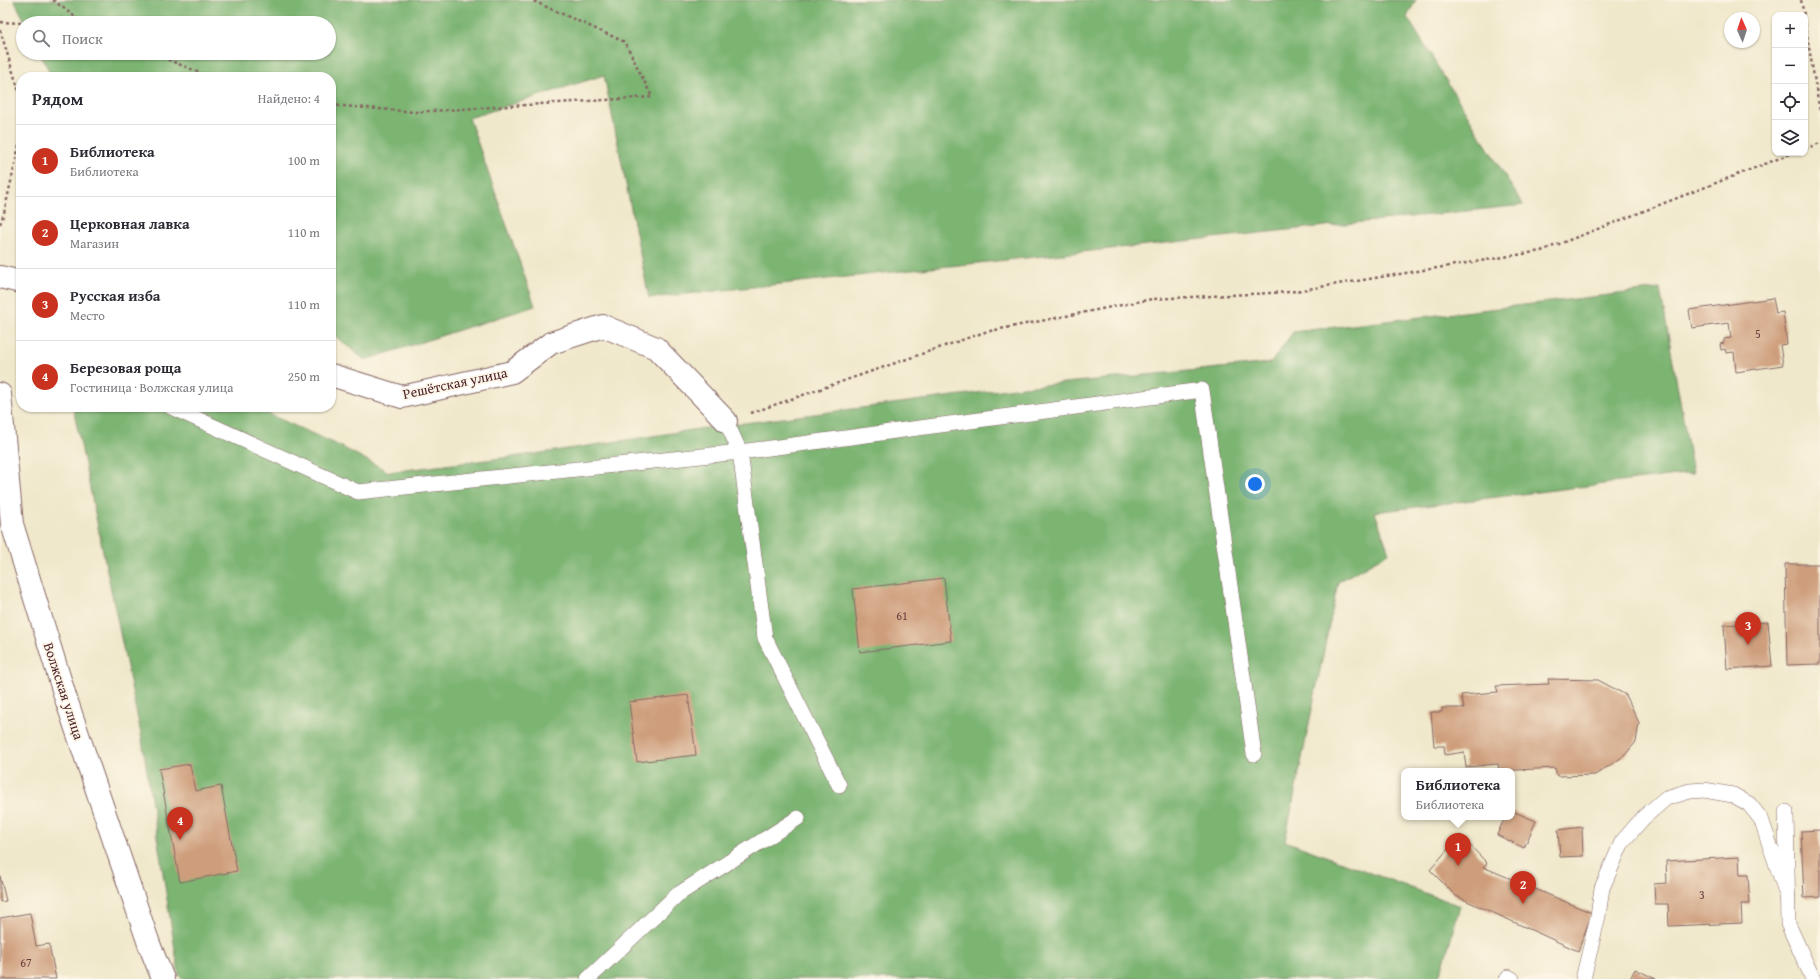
<!DOCTYPE html>
<html lang="ru">
<meta charset="utf-8">
<style>
:root{--surface:#fff;--page:#f7f7f7;--text:#2b2b33;--muted:#7c7c81;--line:#e1e1e2;--accent:#c8321e}
body{margin:0;font-family:"Gentium Book Plus",serif;background:var(--page);color:var(--text)}
.controls{position:absolute;right:12px;top:12px;display:grid;overflow:hidden;border-radius:8px;box-shadow:0 1px 3px #0004}
.controls button{width:36px;height:36px;display:grid;place-items:center;padding:0;border:0;border-bottom:1px solid var(--line);background:var(--surface);color:var(--text);font:20px sans-serif}
.compass{position:absolute;left:1724px;top:12px;width:36px;height:36px;border-radius:50%;background:var(--surface);box-shadow:0 1px 3px #0004;rotate:357deg}
.you{position:absolute;left:1255px;top:484px;width:14px;height:14px;margin:-10px;border:3px solid #fff;border-radius:50%;background:#1a73e8;box-shadow:0 0 0 6px #1a73e833}
.badge{display:grid;place-items:center;width:26px;height:26px;border-radius:50%;background:var(--accent);color:#fff;font-size:13px;font-weight:700}
.pin{position:absolute;translate:-50% -33px;filter:drop-shadow(0 1px 2px #0008)}
.pin::after{content:'';position:absolute;top:21px;width:14px;height:12px;background:inherit;clip-path:polygon(0 0,100% 0,50% 100%)}
.popup{position:absolute;left:1401px;top:768px;width:114px;height:52px;box-sizing:border-box;display:grid;place-content:center;border-radius:8px;background:var(--surface);filter:drop-shadow(0 1px 3px #0005);font-size:13px;white-space:nowrap;color:var(--muted)}
.popup b{font-size:15px;color:var(--text)}
.popup::after{content:'';position:absolute;left:50%;top:100%;margin-left:-8px;border:8px solid transparent;border-top-color:var(--surface)}
.list{margin:0;padding:0;list-style:none}
h2{display:flex;justify-content:space-between;align-items:center;height:52px;margin:0;padding:0 16px;font-size:17px}
h2 small{font-size:13px;font-weight:400;color:var(--muted)}
.list li{display:grid;grid-template-columns:26px 1fr auto;gap:12px;align-items:center;box-sizing:border-box;height:72px;padding:0 16px;border-top:1px solid var(--line)}
.list b{display:block;font-size:15px;white-space:nowrap}
.list p{margin:0;font-size:13px;white-space:nowrap;color:var(--muted)}
.list em{font-size:13px;font-style:normal;color:var(--muted)}
.icon{flex:none;width:22px;height:22px;fill:none;stroke:currentColor;stroke-width:2;stroke-linecap:round;stroke-linejoin:round}
.map{position:relative;flex:none;width:1820px;height:979px;overflow:hidden}
.search{position:absolute;background:var(--surface);box-shadow:0 1px 3px #0004;left:16px;top:16px;width:320px;height:44px;display:flex;align-items:center;gap:10px;box-sizing:border-box;padding:0 14px;border-radius:22px;color:var(--muted);font-size:15px}
.panel{position:absolute;background:var(--surface);box-shadow:0 1px 3px #0004;left:16px;top:72px;width:320px;height:340px;border-radius:16px}
.map>svg:first-child{display:block}
.forest{fill:#7bb472;stroke:#626a4e}
.building{fill:#ce9e7b}
.lines{fill:none;stroke-linecap:round;stroke-linejoin:round}
.lane-casing{stroke:#846563;stroke-width:16}
.street-casing{stroke:#846563;stroke-width:24}
.path{stroke:#846563;stroke-width:2.5;stroke-dasharray:3 3;stroke-linecap:butt}
.lane{stroke:#fff;stroke-width:15}
.street{stroke:#fff;stroke-width:22}
.labels{text-anchor:middle;dominant-baseline:central;stroke-width:3.5;stroke-linejoin:round;paint-order:stroke}
.number-label{font-size:12px;fill:#6b3f3f}
.street-label{font-size:14px;fill:#4a1f2b;stroke:#fcf5e5}
</style>
<div class="map">
<svg width="1820" height="979" viewBox="0 0 1820 979">
<rect width="100%" height="100%" fill="#fcf5e5"/>
<filter id="ink" filterUnits="userSpaceOnUse"><feTurbulence type="fractalNoise" baseFrequency=".025" numOctaves="2"/><feDisplacementMap in="SourceGraphic" scale="8" xChannelSelector="R" yChannelSelector="G"/><feConvolveMatrix kernelMatrix="1 2 1 2 8 2 1 2 1" color-interpolation-filters="sRGB"/></filter>
<filter id="wash" filterUnits="userSpaceOnUse"><feTurbulence type="fractalNoise" baseFrequency=".012" numOctaves="4" result="noise"/><feDisplacementMap in="SourceGraphic" scale="16" xChannelSelector="R" yChannelSelector="G"/><feGaussianBlur stdDeviation="0.9" result="paint"/><feColorMatrix in="noise" values="0 0 0 0 0 0 0 0 0 0 0 0 0 0 0 0 0 1.4 0 .05"/><feComposite in="paint" operator="in"/></filter>
<g filter="url(#wash)">
<rect width="100%" height="100%" fill="#f0e8cb"/>
<!-- forest -->
<g class="forest">
<path d="M14,0H1416L1407,17L1523,205L649,298L604,75L469,118L535,306L365,360L331,333V77H52L40,53H329V23H26Z"/>
<path d="M1660,289L1693,473L1375,512L1389,553L1338,582L1285,841L1460,906L1442,969L1437,979H182L179,975L141,734L73,407H253L342,447L389,472L535,454L698,429L1023,387L1271,363L1293,332Z"/>
</g>
<g id="blocks">
<!-- building -->
<g class="building">
<path d="M1773,298L1776,313L1783,312L1787,344L1780,345L1783,365L1736,372L1734,352L1726,353L1725,349L1721,350L1720,344L1724,343V339L1731,338L1729,323L1692,328L1689,310Z"/>
<path d="M1785,564H1820V664L1787,665Z"/>
<path d="M944,578L951,641L860,652L853,589Z"/>
<path d="M1768,622L1772,666L1727,669L1724,625Z"/>
<path d="M1548,679L1598,680L1626,695L1639,723L1636,742L1624,756L1595,775L1557,776L1555,768L1499,771L1498,764L1466,767L1464,752L1445,755L1444,746H1434L1431,712H1442V708H1464L1461,695L1498,692L1496,686L1549,684Z"/>
<path d="M688,695L696,755L637,762L629,702Z"/>
<path d="M190,764L195,791L221,786L237,871L180,882L159,769Z"/>
<path d="M1512,811L1536,821L1524,848L1497,835L1505,817H1512Z"/>
<path d="M1582,827L1583,856L1560,857L1558,830Z"/>
<path d="M1820,830V897L1804,898L1801,831Z"/>
<path d="M1460,835L1487,863L1483,867L1592,913L1578,951L1456,896L1430,870Z"/>
<path d="M1739,857L1740,875H1748L1750,904H1741L1742,923L1669,926L1668,904H1655L1654,884L1667,883L1666,861Z"/>
<path d="M0,876L6,901L0,902Z"/>
<path d="M30,913L36,946L49,944L56,979H0V918Z"/>
<path d="M1635,969L1656,979H1630Z"/>
</g>
</g>
</g>
<g filter="url(#ink)">
<use href="#blocks" fill-opacity="0" stroke="#846563" stroke-width="1"/>
<g class="lines">
<defs>
<g id="lane">
<path d="M171,407L358,492L740,452L1202,390L1254,754"/>
<path d="M726,421L740,452L765,638L839,785"/>
<path d="M1786,812L1788,924L1813,979"/>
<path d="M588,979L677,895L798,818"/>
<path d="M1507,979L1508,977L1512,979"/>
<path d="M1583,979L1598,916L1602,888L1622,842L1643,818L1666,798L1690,791L1704,790L1733,795L1749,804L1761,819L1788,898"/>
</g>
<g id="street">
<path d="M0,277L21,282"/>
<path d="M331,375L402,397L512,372L551,343L603,326L656,348L726,421"/>
<path d="M0,394L12,524L65,696L149,944L163,979"/>
</g>
</defs>
<!-- lane casing -->
<use href="#lane" class="lane-casing"/>
<!-- street casing -->
<use href="#street" class="street-casing"/>
<!-- path -->
<g class="path">
<path d="M53,0L83,23"/>
<path d="M1801,0L1804,15"/>
<path d="M0,22L23,23"/>
<path d="M1805,24L1820,112"/>
<path d="M0,30L21,98"/>
<path d="M151,53L211,77"/>
<path d="M331,105L415,112L652,97L625,42L531,0"/>
<path d="M1805,149L1820,143"/>
<path d="M0,224L4,213L21,137"/>
<path d="M751,413L985,332L1152,299L1289,292L1541,251L1793,153"/>
</g>
<!-- lane -->
<use href="#lane" class="lane"/>
<!-- street -->
<use href="#street" class="street"/>
</g>
</g>
<g class="labels">
<!-- number labels -->
<g class="number-label">
<text x="1758" y="333">5</text>
<text x="902" y="615">61</text>
<text x="1702" y="894">3</text>
<text x="26" y="962">67</text>
</g>
<!-- street labels -->
<g class="street-label">
<text transform="translate(455 383) rotate(-12)">Решётская улица</text>
<text transform="translate(64 691) rotate(72)">Волжская улица</text>
</g>
</g>
</svg>
<div class="controls">
<button>+</button>
<button>−</button>
<button><svg class="icon" aria-label="locate" viewBox="0 0 24 24"><circle cx="12" cy="12" r="6"/><path d="M12 2v4M12 18v4M2 12h4M18 12h4"/></svg></button>
<button><svg class="icon" aria-label="layers" viewBox="0 0 24 24"><path d="M12 4l9 5-9 5-9-5zM3 14l9 5 9-5"/></svg></button>
</div>
<svg class="compass" viewBox="-18 -18 36 36"><path d="M0-13l5 13h-10z" fill="#e53935"/><path d="M0 13l5-13h-10z" fill="#7c7c81"/></svg>
<div class="you"></div>
<div class="pin badge" style="left:1458px;top:866px">1</div>
<div class="popup"><b>Библиотека</b>Библиотека</div>
<div class="pin badge" style="left:1523px;top:904px">2</div>
<div class="pin badge" style="left:1748px;top:645px">3</div>
<div class="pin badge" style="left:180px;top:840px">4</div>
<div class="search"><svg class="icon" aria-label="search" viewBox="0 0 24 24"><circle cx="10" cy="10" r="6"/><path d="M15 15l6 6"/></svg>Поиск</div>
<section class="panel">
<h2>Рядом<small>Найдено: 4</small></h2>
<ul class="list">
<li><span class="badge">1</span><div><b>Библиотека</b><p>Библиотека</p></div><em>100 m</em></li>
<li><span class="badge">2</span><div><b>Церковная лавка</b><p>Магазин</p></div><em>110 m</em></li>
<li><span class="badge">3</span><div><b>Русская изба</b><p>Место</p></div><em>110 m</em></li>
<li><span class="badge">4</span><div><b>Березовая роща</b><p>Гостиница · Волжская улица</p></div><em>250 m</em></li>
</ul>
</section>
</div>
